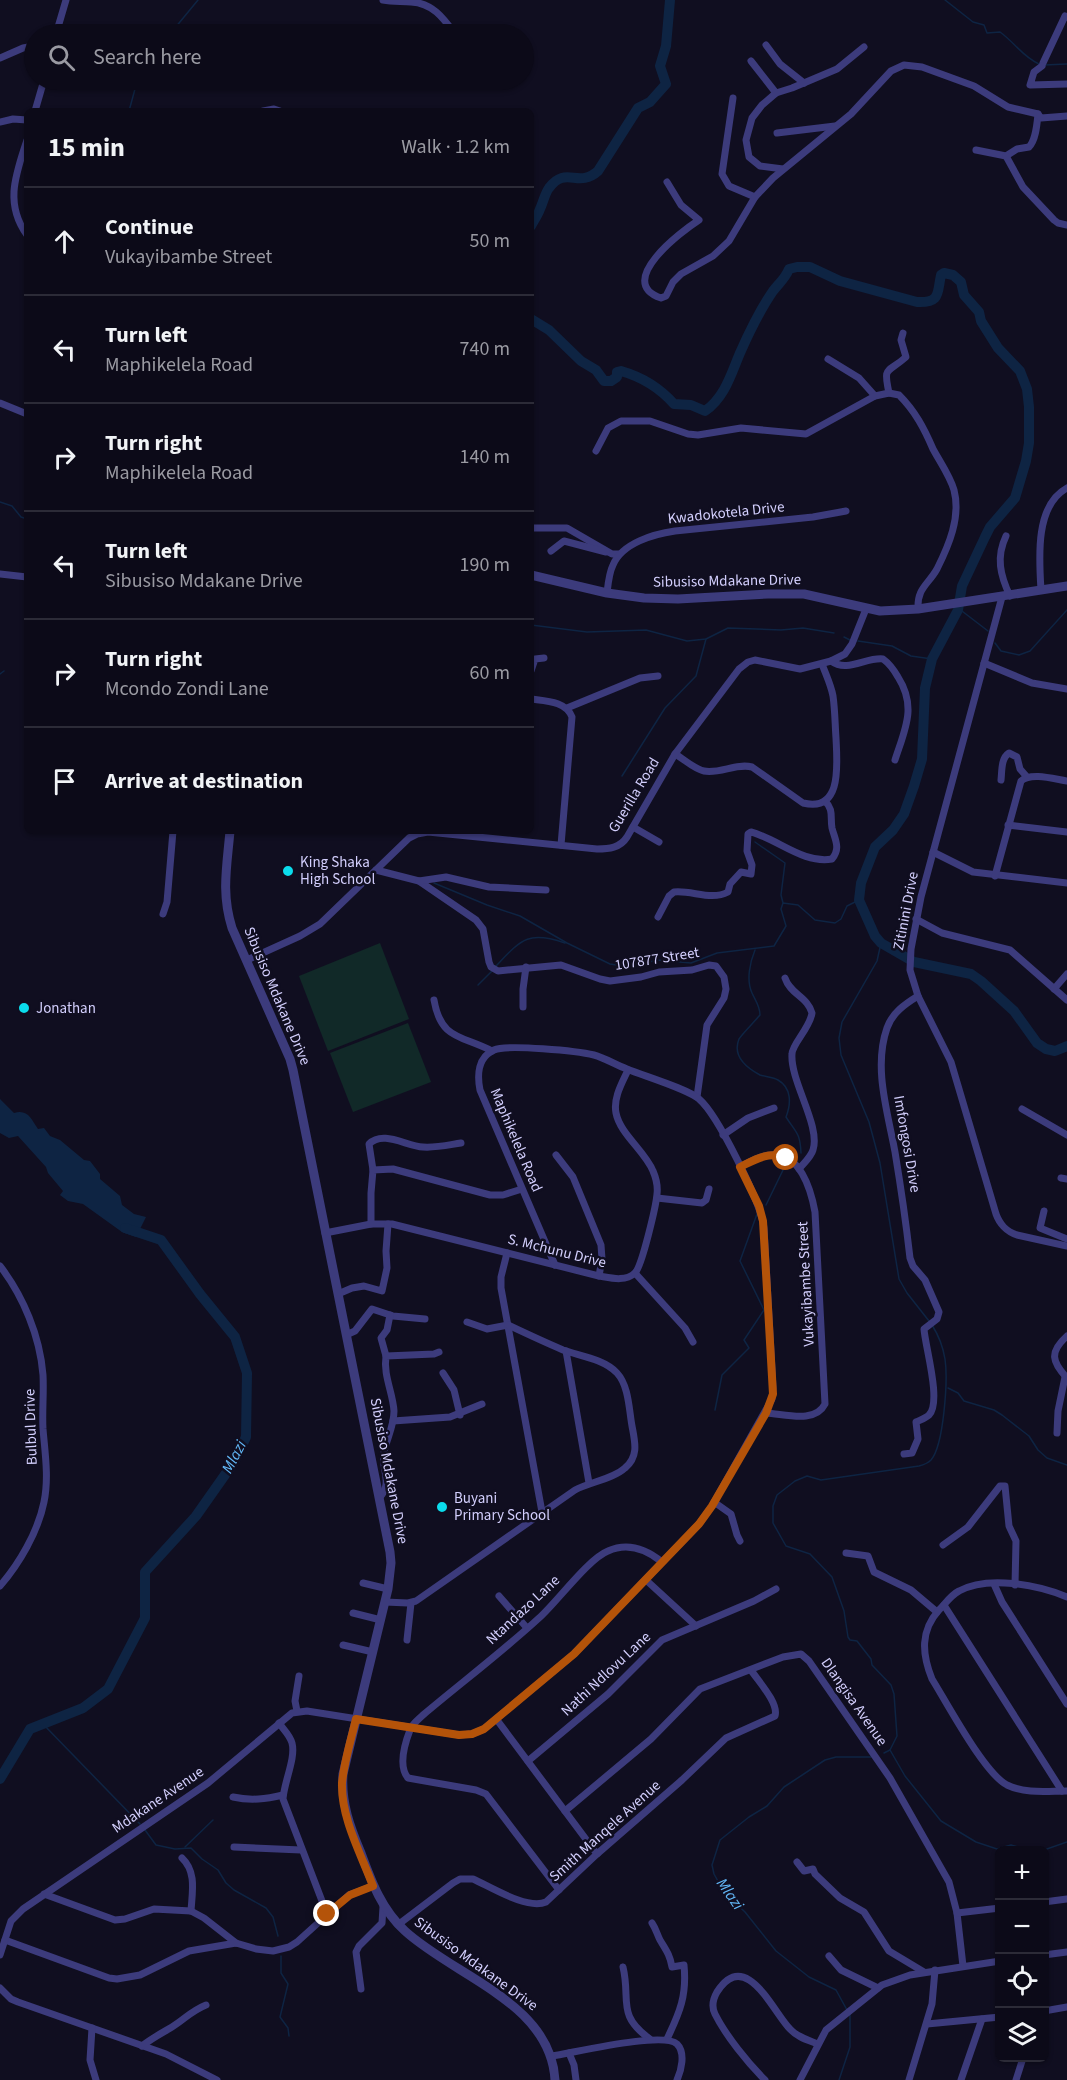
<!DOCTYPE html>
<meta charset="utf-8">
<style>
:root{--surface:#0c0a18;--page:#1a1825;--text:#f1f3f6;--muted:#9a9aa2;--line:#2c2b37}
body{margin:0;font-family:"Source Sans 3",sans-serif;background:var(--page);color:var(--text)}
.controls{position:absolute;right:18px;bottom:18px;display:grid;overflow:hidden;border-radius:9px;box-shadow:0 2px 4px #0004}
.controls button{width:54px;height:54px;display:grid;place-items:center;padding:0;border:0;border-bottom:2px solid var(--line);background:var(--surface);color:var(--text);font:30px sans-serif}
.stop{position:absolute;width:18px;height:18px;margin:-14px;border:4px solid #b45309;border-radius:50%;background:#fff}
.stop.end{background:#b45309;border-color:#fff;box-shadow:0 2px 6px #0008}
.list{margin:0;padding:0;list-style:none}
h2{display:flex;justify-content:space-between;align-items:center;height:78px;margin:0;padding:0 24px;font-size:26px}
h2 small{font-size:20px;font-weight:400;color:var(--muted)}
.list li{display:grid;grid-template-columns:39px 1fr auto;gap:18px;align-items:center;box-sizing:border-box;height:108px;padding:0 24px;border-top:2px solid var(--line)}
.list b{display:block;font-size:22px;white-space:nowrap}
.list p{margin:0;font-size:20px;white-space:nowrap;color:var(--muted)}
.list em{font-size:20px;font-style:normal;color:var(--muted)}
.icon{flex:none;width:33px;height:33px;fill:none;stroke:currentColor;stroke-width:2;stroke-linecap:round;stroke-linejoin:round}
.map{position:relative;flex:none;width:1067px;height:2080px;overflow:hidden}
.search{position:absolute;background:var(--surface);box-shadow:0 2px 4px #0004;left:24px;top:24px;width:510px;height:66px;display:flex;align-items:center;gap:15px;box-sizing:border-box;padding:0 21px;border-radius:33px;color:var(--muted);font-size:22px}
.panel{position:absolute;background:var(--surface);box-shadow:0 2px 4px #0004;left:24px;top:108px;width:510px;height:726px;border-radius:9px}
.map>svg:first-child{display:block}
.green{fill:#112928}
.water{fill:#0e2443}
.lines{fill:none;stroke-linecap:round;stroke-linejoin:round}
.stream{stroke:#0e2443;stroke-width:1.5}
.river{stroke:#0e2443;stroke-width:10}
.minor{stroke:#3c3b7c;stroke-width:7}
.tertiary{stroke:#3c3b7c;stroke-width:9}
.route{stroke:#b45309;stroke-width:8}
.poi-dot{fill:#0bdcec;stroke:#100e20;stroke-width:2}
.labels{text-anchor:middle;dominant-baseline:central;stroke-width:5;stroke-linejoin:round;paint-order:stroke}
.street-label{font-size:15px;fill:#d3cffd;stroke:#100e20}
.poi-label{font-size:15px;fill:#d3cffd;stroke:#100e20;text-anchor:start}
.water-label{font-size:16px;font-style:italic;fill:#62b7f7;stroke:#100e20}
</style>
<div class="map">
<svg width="1067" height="2080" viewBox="0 0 1067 2080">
<rect width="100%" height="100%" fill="#100e20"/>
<!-- green -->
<g class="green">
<path d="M380,943L409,1019L328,1051L299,976Z"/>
<path d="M408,1023L431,1082L353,1112L330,1053Z"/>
</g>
<!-- water -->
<path class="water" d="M0,1099L14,1113C28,1109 31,1119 38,1129L44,1128L50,1136L60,1140L84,1160L90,1161L100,1174V1179L120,1196L122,1205L134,1214L146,1217L136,1237L122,1232L83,1204L68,1201L60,1195L63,1191L48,1173L46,1167L18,1136L9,1138L0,1133Z"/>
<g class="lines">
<!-- stream -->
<g class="stream">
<path d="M945,0L973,22L984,25L987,33L1000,32C1014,42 1023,57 1039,64"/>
<path d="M170,34L198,0"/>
<path d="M1044,65L1067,64"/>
<path d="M129,111L135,89L141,80"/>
<path d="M0,502L12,506L21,517L27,519"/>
<path d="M958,608L988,631"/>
<path d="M531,625L587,632L646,630L687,641L706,639L728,628L781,630L803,628L834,633"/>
<path d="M844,637L850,640"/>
<path d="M858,641L892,646L911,656L932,659"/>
<path d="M995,643L1001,651L1019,655L1030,651L1067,610"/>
<path d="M0,674L4,671"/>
<path d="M622,776L665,708L696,676L706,639"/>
<path d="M755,842L785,863L781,895L783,903"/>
<path d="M434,883L487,905L520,916L567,943L610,964L629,967L657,960L691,963L717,953L774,946L786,926L781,909L783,903L798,905L815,920L835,923L841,919L847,906L859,900"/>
<path d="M881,943L877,961L842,1022L839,1038L841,1055L869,1122L880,1163L899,1279L907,1293L929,1321"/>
<path d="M755,950C750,962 746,980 752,993C755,1000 760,1006 760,1015C756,1020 741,1035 739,1039C732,1056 747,1068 760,1075C766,1077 773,1077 778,1080C792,1088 791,1104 786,1117C796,1133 800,1132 801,1153"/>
<path d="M495,967C521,940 527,930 565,943"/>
<path d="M478,985L492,971"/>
<path d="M766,1205L785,1166"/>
<path d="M948,1388L958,1393L964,1401L994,1410L1002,1415L1029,1436L1038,1450L1047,1458L1067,1465"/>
<path d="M715,1410L722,1375L749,1348L744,1340L764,1310L740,1261L757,1214"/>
<path d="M43,1724L140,1824"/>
<path d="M890,1750L905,1776L941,1821L976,1842L997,1849L1011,1845L1029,1850"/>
<path d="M884,1753L890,1750L897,1736L894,1694L891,1685L872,1665L871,1659L857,1641L850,1640L848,1637L844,1611L832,1577L810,1554L786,1546L773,1523V1506L777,1495L795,1481L807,1476L821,1480L919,1466C923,1465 928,1463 931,1460C944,1445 948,1379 945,1359C943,1347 939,1336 932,1325"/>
<path d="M145,1830L156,1845L175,1849L191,1848L202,1859L218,1870L226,1883L234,1890L266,1908L273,1917L278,1936"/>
<path d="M185,1847L213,1820"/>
<path d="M1044,1850L1067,1842"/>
<path d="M281,1956V1973L288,1984L280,2017L288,2028L289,2036"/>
<path d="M847,2010L836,1990L809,1977L776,1951L745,1912L724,1892L714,1874L712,1865L720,1840L749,1817L767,1806L784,1787L825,1760L836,1757H871"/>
<path d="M839,2080L850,2047V2014"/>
</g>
<!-- river -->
<g class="river">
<path d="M531,226C534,220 538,215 540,209C543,203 545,193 549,188C566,165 578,189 598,171L638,108L650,102L666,84L660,66L666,46L670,0"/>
<path d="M531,319L549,330L581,361L596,370L604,381H611L617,377V372L621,371C642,377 659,387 674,404L691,405L705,411C725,397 731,374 740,353C748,335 762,307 773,291C779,283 785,279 789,269L797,267H810L840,281L917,302C941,303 937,293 941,275L944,273L953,275L961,282L964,295L979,312L981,321L998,348L1020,371L1027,389L1029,407V443L1026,461L1015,498L990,527L985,537L962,586L958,610L932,659L925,688L922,759L914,786L904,814L893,830L875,847L861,883L859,900L875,936L881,943L914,962L971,974L981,981L1014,1011L1037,1043L1046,1049L1055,1051L1067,1046"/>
<path d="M0,1779L30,1729L83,1708L108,1689L145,1618V1572L196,1516L234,1462L246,1437L247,1373L235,1337L200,1294L161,1240L125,1228"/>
</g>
<!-- minor -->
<g class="minor">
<path d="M383,0C393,2 402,1 411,2C433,3 444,19 455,34"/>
<path d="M56,34L66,0"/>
<path d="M766,45L780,64L804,83"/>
<path d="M0,58L23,48L34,46"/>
<path d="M751,61L776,93"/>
<path d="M1043,63L1065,16L1067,17"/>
<path d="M1042,66L1034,72L1030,85L1067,84"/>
<path d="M733,98L722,174L729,186L755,197"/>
<path d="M35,111L44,80"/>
<path d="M263,111L274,109L280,111"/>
<path d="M0,122L13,119L27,120"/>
<path d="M777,133L835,126"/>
<path d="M27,140C16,174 4,203 27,235"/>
<path d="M976,150L1006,156L1017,149L1029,147C1036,140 1037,124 1038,114"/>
<path d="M1006,156L1023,187L1054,220L1058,223L1067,225"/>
<path d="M783,169L760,166L749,157L746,140L752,118L762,105L776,93L792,88L837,69L864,47"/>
<path d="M667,182L681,205L699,220C682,231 614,282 661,298L666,296L673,282L681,274L713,256L729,241L755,197L773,178L851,114L891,71L904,65L922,67L974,86L1008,107L1038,114L1041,118L1067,116"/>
<path d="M828,359L859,378L875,396"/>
<path d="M889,393C883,365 887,374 906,357L901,340L903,333"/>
<path d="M0,403L27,414"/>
<path d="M596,451L608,428L621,421H650L688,434L698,435L741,428L806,434L875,396L889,393L899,395C915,411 924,428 933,449C940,462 950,476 954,490C961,517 949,545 937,569C928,585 917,588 918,609"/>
<path d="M531,528H567L612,554H619"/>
<path d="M1006,536C996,557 1000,575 1010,596"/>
<path d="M551,551L564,541L606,552"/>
<path d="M0,574L27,577"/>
<path d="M1041,590C1039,558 1035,505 1067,488"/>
<path d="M607,593C608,584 609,573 613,565C622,543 654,534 675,531L813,517L846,511"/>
<path d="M1002,597L921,897L911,949L910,970L918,996L951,1062L996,1214C1000,1225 1006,1231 1017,1235L1067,1246"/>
<path d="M831,661C847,673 866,657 883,659C890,664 894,670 898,677C917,707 905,729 895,760"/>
<path d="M984,663L1032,683L1067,689"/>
<path d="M531,671L535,659L544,658"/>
<path d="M531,699C546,701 566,701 572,717L561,845"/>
<path d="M567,708L640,678L658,676"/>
<path d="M675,754C684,759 694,769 704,771C720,774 736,763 752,767L803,803C843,813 837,763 836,738C835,724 835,710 833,696C831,685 826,675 822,664"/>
<path d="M1001,780C1002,771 1001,758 1009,753L1017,757L1020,769L1027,777"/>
<path d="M1008,825L1067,832"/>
<path d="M633,827L659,842"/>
<path d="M933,852L973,872L1067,883"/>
<path d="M376,870L419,881L476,920L483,929L489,962L491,967L498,971L561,965L600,979L610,981L641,977L659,972L692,970L709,965L716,966L724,977L726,989L724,998L707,1025L697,1097"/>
<path d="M995,876L1021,781C1031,772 1054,779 1067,781"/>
<path d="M419,881L446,877L489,887L546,890"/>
<path d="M163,914L167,902L173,831"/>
<path d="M658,917L669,896L674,892C692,890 711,901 728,892L730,884L741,872L751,874L752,865L747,851L748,834L751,832C778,839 803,864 832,859C841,848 835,840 832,828C830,817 834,810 825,801"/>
<path d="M916,919L942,933L1010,950L1067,1000"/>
<path d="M247,960L300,936L320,924L409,838L417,834L428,832L597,849C609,849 620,848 627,837L675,754L739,669L748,662L755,660L800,669L831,661L845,654L852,644L866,609"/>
<path d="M785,978C790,994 808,997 812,1013C810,1028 792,1044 792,1054C790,1081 821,1126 813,1150C811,1157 804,1163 799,1169"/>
<path d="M1054,989L1067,974"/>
<path d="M434,1000C441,1040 461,1035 492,1051"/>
<path d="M523,1007V989L526,967"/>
<path d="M1022,1109L1067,1135"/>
<path d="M723,1135L748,1118L774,1108"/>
<path d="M556,1155L573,1177L601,1245L602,1259L599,1276"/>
<path d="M740,1167C749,1162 759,1156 770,1155C800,1151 811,1190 815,1212L825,1404C815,1424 785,1414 766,1413"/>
<path d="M373,1170L369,1144C383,1130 406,1146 423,1147C436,1148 448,1145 461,1143"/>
<path d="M1061,1178L1067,1179"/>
<path d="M657,1198L702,1203L706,1200L709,1189"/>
<path d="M1044,1211L1040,1228L1067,1239"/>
<path d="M371,1224V1193L373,1170L393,1169L490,1195H503L522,1189"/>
<path d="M325,1233L371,1224H392L599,1276C611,1278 625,1282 635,1273C642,1266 656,1206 657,1194C658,1186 656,1178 653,1171C645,1151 620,1134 616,1113C613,1098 622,1083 628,1070"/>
<path d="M507,1253L501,1277V1288L542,1512"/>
<path d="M0,1266C23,1296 40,1336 43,1375C44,1393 42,1411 43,1429C45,1453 49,1478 44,1502C38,1532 19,1564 0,1586"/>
<path d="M635,1273L685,1328L693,1342"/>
<path d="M338,1294L352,1288L364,1286L382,1291L387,1268L386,1251L388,1224"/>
<path d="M467,1322L487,1329L508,1325"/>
<path d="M346,1335L355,1331L372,1309L393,1316L425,1319"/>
<path d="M1067,1336C1049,1352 1052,1362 1067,1378"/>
<path d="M566,1351L589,1483"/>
<path d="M386,1356L381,1338L387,1330L390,1315"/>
<path d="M443,1373L454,1390L460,1415"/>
<path d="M393,1421L450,1417L482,1404"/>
<path d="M1057,1433L1058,1411L1065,1377"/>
<path d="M904,1454L912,1453L918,1439L916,1422C920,1420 926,1418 929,1415C942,1402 925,1346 924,1329L937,1319L939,1312L925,1280L913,1266L910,1258C906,1223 901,1188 895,1152C888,1113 873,1068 887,1028C892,1013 905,1004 918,996"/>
<path d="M380,1497C393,1483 381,1469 384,1452C387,1438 394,1426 394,1411C393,1393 383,1375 386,1356L434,1354L439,1352"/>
<path d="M714,1502L731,1514L737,1535L740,1541"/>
<path d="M943,1545L968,1527L1000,1486H1005L1009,1526L1016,1541L1015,1585"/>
<path d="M846,1553L868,1556L874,1572L911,1590L937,1612"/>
<path d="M646,1580L696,1626"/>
<path d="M363,1583L388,1589"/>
<path d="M994,1584L1002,1602L1067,1704"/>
<path d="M499,1596L527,1628"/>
<path d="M1067,1597C1038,1585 988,1575 959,1591C951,1595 945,1604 939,1610C920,1631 922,1654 932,1679C947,1703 984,1773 1007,1785C1026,1794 1047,1791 1067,1791"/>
<path d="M385,1602L408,1603L416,1601L575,1490C590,1482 613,1479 625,1468C639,1456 635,1442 632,1426C629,1410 629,1386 617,1373C604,1359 580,1356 563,1350C544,1342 527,1334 508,1325"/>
<path d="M944,1605L1062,1791"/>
<path d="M353,1613L381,1620"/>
<path d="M407,1640L411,1603"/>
<path d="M343,1645L373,1652"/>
<path d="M297,1711L295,1701L299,1676"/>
<path d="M497,1720L597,1854"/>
<path d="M279,1723C283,1729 290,1735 292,1743C296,1758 284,1782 283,1799L327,1914"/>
<path d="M528,1761L608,1694L662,1640L754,1601L776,1589"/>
<path d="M233,1797C251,1801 266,1799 283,1795"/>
<path d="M565,1811L651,1739L700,1689L783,1657L801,1654L809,1661L890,1778L949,1882L957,1913L963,1966"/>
<path d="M234,1847L301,1850"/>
<path d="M182,1858C197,1872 192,1893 191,1911"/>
<path d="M797,1862L804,1871L813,1869L815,1874L840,1898L864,1912L889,1951L924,1972"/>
<path d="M559,1890L486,1794L476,1790L408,1778C398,1766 405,1743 410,1730C412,1724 418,1720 423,1715C461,1683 502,1652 539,1618C557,1602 588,1559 608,1551C628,1542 646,1549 662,1562"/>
<path d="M44,1894L115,1920L125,1919L154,1909L191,1911L204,1918L236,1943"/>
<path d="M1044,1902L1067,1899"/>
<path d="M957,1913L1000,1908"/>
<path d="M652,1923C656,1929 657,1934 660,1940C666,1950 670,1955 672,1967L684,1965C687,1995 680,2012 667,2039"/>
<path d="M399,1924L453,1883L460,1879H473C491,1887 527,1910 546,1902L597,1854L682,1780L726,1738L775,1716C779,1703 758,1681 751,1670"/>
<path d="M5,1940L109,1978L117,1979L140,1975L189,1951L236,1943L256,1949L273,1951L289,1947L297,1942L349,1895L373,1886"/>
<path d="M0,1955L11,1921L23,1909L208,1783L292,1713L307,1711L459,1735L472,1734L484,1729L574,1654L699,1524L712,1506L772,1399L773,1388L764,1228C761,1203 718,1115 699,1099C688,1089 644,1076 627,1069C616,1065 605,1058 594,1055C578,1051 507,1044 494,1050C478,1057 477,1075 480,1090L555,1265"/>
<path d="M1044,1955L1067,1952"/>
<path d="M829,1956L841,1970L878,1988"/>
<path d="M623,1967C631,2000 616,2015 650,2039"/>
<path d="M0,1988L11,1999L18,2002L166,2054L217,2080"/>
<path d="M361,1989L356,1952L359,1946L382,1923L383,1907"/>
<path d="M1044,2011L1067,2007"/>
<path d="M927,2024L1000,2017"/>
<path d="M92,2028L90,2060L96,2080"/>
<path d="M142,2046C152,2038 162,2033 172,2027C185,2019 191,2011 206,2005"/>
<path d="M569,2053L574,2065L576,2080"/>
<path d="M552,2056C573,2053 663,2031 677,2044C686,2053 681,2071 677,2080"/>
<path d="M765,2080C748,2063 726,2036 715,2014C711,2006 713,1999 717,1992C746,1947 773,2012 790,2029C797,2037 808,2040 818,2044"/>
<path d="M800,2080L826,2030L882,1985L910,1975L1000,1961"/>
<path d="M909,2080L932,2004L935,1970"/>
<path d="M961,2080L982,2019"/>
<path d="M1016,2080L1023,2058"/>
</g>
<!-- tertiary -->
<g class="tertiary">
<path d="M531,575L607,593L644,598L678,599L768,594H804L880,611L918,609L1067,586"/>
<path d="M230,831C227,866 221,893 232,928L290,1059L293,1070L390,1552L391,1563L388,1589L343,1774C341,1803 350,1827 361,1853C372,1883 382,1910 405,1931C454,1976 551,2003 555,2080"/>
</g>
</g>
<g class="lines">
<!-- route -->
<path class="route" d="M327,1914L350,1895L373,1886C361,1854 341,1818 342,1783C344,1762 351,1740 356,1719L459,1735L472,1734L484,1729L574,1654L699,1524L712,1506L766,1413L773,1394L763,1221L759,1206L740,1167C756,1159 769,1151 786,1158"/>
</g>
<!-- markers -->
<g class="poi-dot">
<circle cx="288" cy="871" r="6"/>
<circle cx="24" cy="1008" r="6"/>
<circle cx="442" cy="1507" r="6"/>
</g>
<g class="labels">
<!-- street labels -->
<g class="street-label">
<text transform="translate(726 513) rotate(-6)">Kwadokotela Drive</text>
<text transform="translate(727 581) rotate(-1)">Sibusiso Mdakane Drive</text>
<text transform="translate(634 795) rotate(-59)">Guerilla Road</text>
<text transform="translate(906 911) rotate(-79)">Zitinini Drive</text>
<text transform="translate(657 959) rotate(-9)">107877 Street</text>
<text transform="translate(277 996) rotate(67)">Sibusiso Mdakane Drive</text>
<text transform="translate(516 1140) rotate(67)">Maphikelela Road</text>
<text transform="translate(907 1144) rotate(80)">Imfongosi Drive</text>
<text transform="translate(557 1251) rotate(14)">S. Mchunu Drive</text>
<text transform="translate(806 1284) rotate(-93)">Vukayibambe Street</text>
<text transform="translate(31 1427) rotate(-92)">Bulbul Drive</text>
<text transform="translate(389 1471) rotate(79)">Sibusiso Mdakane Drive</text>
<text transform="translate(523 1610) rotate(-43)">Ntandazo Lane</text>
<text transform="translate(606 1674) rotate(-43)">Nathi Ndlovu Lane</text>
<text transform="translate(854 1702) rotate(55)">Dlangisa Avenue</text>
<text transform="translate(158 1800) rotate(-34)">Mdakane Avenue</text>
<text transform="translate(605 1831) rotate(-42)">Smith Manqele Avenue</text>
<text transform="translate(476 1964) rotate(36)">Sibusiso Mdakane Drive</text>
</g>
<!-- poi labels -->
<g class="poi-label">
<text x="300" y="862">King Shaka<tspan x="300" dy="17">High School</tspan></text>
<text x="36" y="1008">Jonathan</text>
<text x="454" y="1498">Buyani<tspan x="454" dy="17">Primary School</tspan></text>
</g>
<!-- water labels -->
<g class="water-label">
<text transform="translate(234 1457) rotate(-62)">Mlazi</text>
<text transform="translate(730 1894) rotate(55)">Mlazi</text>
</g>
</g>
</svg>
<div class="controls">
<button>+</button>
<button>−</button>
<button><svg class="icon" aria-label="locate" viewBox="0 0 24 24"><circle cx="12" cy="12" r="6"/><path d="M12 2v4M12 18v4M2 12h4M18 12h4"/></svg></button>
<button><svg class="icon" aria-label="layers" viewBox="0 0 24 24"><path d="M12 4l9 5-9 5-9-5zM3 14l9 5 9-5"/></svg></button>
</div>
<div class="stop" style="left:786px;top:1158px"></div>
<div class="stop end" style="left:327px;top:1914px"></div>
<div class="search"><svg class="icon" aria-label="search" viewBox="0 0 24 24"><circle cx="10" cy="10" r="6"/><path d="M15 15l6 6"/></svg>Search here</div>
<section class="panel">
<h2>15 min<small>Walk · 1.2 km</small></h2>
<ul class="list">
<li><svg class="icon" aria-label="ahead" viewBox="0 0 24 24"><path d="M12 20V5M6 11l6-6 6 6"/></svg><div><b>Continue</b><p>Vukayibambe Street</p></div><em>50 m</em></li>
<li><svg class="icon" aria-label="left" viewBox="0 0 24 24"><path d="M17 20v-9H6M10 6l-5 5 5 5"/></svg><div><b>Turn left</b><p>Maphikelela Road</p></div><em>740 m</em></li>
<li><svg class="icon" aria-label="right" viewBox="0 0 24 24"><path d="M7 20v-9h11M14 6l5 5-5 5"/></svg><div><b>Turn right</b><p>Maphikelela Road</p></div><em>140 m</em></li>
<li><svg class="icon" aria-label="left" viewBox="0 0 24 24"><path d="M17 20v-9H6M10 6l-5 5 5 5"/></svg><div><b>Turn left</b><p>Sibusiso Mdakane Drive</p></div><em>190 m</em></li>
<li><svg class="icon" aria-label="right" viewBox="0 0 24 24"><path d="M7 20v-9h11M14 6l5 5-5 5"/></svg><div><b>Turn right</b><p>Mcondo Zondi Lane</p></div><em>60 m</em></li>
<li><svg class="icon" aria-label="arrive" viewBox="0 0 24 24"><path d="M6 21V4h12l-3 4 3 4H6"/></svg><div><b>Arrive at destination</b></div></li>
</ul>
</section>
</div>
